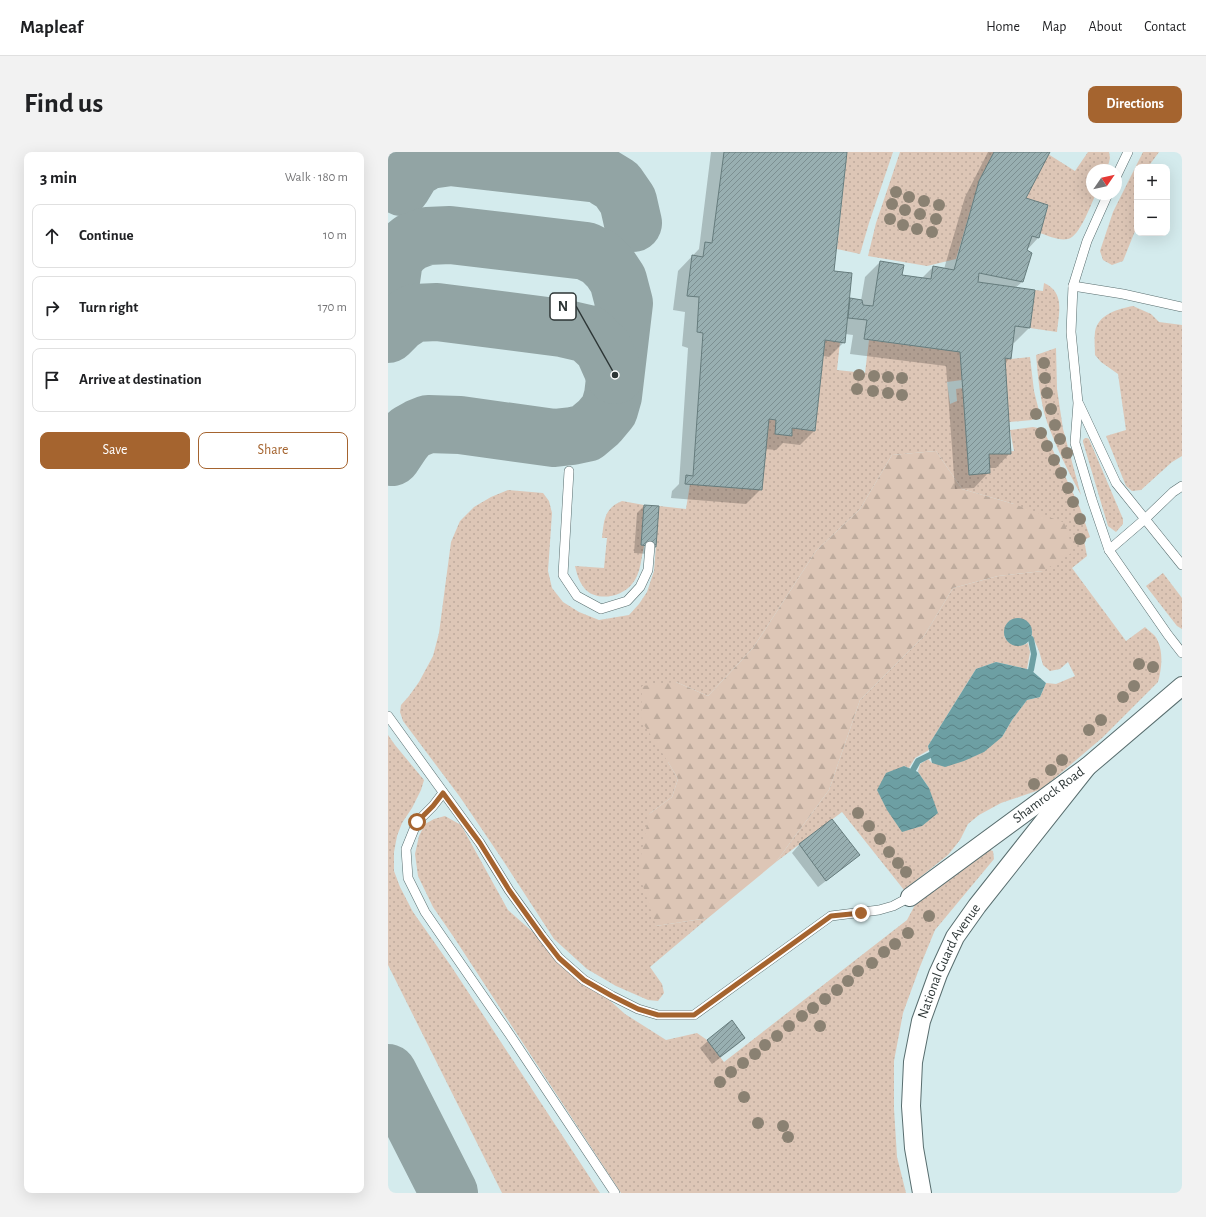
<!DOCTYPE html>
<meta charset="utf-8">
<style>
:root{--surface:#fff;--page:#f2f2f2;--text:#202124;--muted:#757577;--line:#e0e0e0;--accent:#a5642f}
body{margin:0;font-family:"Alegreya Sans",sans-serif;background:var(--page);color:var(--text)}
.controls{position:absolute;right:12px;top:12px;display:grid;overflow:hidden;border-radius:8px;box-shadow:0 4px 16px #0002}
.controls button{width:36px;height:36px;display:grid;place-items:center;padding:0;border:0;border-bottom:1px solid var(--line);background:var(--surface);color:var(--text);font:20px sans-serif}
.compass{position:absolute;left:698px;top:12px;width:36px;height:36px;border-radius:50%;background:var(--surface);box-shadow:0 4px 16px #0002;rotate:56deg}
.stop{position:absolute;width:12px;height:12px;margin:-9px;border:3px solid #a5642f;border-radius:50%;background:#fff}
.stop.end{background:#a5642f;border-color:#fff;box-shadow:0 1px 4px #0008}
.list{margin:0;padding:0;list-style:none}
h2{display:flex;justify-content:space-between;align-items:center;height:52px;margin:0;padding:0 16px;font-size:17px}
h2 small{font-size:13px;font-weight:400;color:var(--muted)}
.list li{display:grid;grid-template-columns:26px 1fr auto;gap:12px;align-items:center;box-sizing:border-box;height:64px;margin:0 8px 8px;padding:0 8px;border:1px solid var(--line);border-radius:8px}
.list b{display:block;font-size:15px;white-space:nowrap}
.list em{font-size:13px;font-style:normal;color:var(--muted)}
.actions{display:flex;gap:8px;padding:12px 16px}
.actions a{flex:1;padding:9px 0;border:1px solid var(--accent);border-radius:8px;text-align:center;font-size:14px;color:var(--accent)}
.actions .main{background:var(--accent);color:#fff}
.icon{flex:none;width:22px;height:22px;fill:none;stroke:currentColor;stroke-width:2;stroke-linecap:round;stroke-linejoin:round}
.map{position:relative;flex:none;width:794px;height:1041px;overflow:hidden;border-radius:8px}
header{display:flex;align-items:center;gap:24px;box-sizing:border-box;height:56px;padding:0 20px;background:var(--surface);border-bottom:1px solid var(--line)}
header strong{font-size:19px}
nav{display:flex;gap:22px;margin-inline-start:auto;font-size:14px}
.intro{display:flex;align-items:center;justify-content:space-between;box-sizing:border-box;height:96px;padding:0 24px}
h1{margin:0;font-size:28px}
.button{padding:10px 18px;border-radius:8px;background:var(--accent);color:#fff;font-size:14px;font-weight:700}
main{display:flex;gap:24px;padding:0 24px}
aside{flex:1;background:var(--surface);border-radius:8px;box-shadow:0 4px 16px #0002}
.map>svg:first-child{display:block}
.grass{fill:url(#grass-dots);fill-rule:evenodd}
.forest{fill:url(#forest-firs)}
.water{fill:url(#water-waves)}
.shadow{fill:#0003}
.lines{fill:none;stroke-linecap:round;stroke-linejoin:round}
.stream{stroke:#6d9fa3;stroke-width:6}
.taxiway{stroke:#92a4a4;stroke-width:58}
.building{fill:url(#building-hatch);stroke:#667c7d}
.lane-casing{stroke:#586d6e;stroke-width:10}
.street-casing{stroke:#586d6e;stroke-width:20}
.lane{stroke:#fff;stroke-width:9}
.street{stroke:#fff;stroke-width:18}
.tree{fill:#8a8172}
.route{stroke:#a5642f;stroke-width:5}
.labels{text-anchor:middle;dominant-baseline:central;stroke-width:3.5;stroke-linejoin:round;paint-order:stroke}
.street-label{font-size:14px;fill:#2c3535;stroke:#fff}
.leader{fill:none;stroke:#2c3535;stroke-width:1.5}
.callout-dot{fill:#2c3535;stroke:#fff;stroke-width:1.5}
.callout{fill:#fff;stroke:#2c3535;stroke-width:1.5}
.callout-label{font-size:15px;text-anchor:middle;font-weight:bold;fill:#2c3535}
</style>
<header>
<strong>Mapleaf</strong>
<nav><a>Home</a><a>Map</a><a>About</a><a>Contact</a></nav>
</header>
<div class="intro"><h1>Find us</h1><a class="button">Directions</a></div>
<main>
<aside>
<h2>3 min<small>Walk · 180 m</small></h2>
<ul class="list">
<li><svg class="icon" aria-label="ahead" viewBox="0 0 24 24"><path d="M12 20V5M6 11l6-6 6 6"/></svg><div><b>Continue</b></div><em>10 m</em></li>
<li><svg class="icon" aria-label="right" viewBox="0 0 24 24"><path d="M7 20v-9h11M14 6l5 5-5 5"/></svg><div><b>Turn right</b></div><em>170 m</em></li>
<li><svg class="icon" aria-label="arrive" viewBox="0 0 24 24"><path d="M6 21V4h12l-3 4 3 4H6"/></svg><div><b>Arrive at destination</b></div></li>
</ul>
<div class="actions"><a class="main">Save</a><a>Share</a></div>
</aside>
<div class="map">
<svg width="794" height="1041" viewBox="0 0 794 1041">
<defs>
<pattern id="grass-dots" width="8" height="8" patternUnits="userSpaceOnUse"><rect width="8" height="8" fill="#ddc6b6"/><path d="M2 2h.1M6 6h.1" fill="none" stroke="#beab9d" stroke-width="1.8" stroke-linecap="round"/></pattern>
<pattern id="forest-firs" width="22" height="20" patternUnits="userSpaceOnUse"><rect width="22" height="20" fill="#ddc6b6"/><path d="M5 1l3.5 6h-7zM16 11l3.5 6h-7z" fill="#beab9d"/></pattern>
<pattern id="water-waves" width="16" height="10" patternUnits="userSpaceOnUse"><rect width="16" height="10" fill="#6d9fa3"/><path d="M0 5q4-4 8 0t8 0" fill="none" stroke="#5a8286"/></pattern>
<pattern id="building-hatch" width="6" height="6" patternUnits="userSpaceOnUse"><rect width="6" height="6" fill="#98afb1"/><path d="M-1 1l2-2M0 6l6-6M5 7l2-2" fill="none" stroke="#7c8f91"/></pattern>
</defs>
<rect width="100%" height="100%" fill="#d4ebed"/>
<!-- grass -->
<g class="grass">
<path d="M459,0H505L481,71L472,102L449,97Z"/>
<path d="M512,0H606L591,29L568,107L539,114L480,104L488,71Z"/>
<path d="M700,0H721L722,6L719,18H704V42H708C702,54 692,84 680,87C671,89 661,84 652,81L660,54L638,46L660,2L687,19Z"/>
<path d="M755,0H771L760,15H749V31L746,36L749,38V74L735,109L724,113L715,108L712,99L725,60Z"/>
<path d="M656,131C677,140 671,161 669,180L642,176L647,138L655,139Z"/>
<path d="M745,154L763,162L771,170L794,173V304L784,310L753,338L744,339L738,334L718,284L738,278L730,222L713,210L707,203C707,195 706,187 707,180C710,162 730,157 745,154Z"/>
<path d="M437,188L452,190L449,218L477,221L481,188L572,200L574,228L559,230L562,252L569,249L568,237L575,236L581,322L601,321V302L626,299L622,278L645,275L655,277L692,356L702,385L696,388L699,404L684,416L738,489L757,475C760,478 764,481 767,484C776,497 774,516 770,530L714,586L654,637L613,651L591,663L580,672L572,688L560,703L516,738L454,660L388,710L441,638L472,548L536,484L565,436L610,424L655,419L626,352L574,337L548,299L504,303L472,357L428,399L365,496L320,544L288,530L280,610L290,627L284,645L261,662L268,774L320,766L262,815L274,832L276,841L270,849L260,848L228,834L199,817L166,787L114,707L72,645L15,569L12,560L13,553L21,544L31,530L45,504L51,481L63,390L72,369L86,355L103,345L120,338L155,341L161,349L164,361L160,419L164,436L175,450L191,460L211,468L241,463L251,452L259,440L266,419L271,354L298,357L302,332L381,267L388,268L387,282L404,284V276L427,279ZM644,478V483L651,499L655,513L662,519L672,517L680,510L687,524L668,532L658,531L652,545L639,548L624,568L614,585L544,611L540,607L532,612L530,620L541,636L516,614L521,616L527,606L541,598L540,594L588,517L608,510L639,517L642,500L640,491C631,496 621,493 616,484Z"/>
<path d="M668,196L669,237L675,277L693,343C680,319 668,295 659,270C652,249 650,225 648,203Z"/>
<path d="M642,205L646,239L652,263L644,268L621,270L617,206L623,207Z"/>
<path d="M697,286H699L701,287L735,367V372L728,380L720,374L695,290V288Z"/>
<path d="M234,349L256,353L253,393L256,394C253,406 253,422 244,432C234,445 209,450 197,437C191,430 189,422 187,414L216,416L219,386H214C216,369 216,356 234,349Z"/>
<path d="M775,421L794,446V477L789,474L758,434Z"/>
<path d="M0,583L7,593L36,628L33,638L24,656L14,671L9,684L6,700V719L12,735L25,760L63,814L212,1041H114L0,813Z"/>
<path d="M57,664L73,673L120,758L237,862L278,888L309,881L319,888L336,910L519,768L528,751L599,697L605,699L606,707L547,778L531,817L515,861L506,909V957L509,1005L518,1041H233L65,784L45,755L30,724L27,702L31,684L37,672L46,667Z"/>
</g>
<!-- forest -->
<path class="forest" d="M548,299L574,337L626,352L677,371L685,400L655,419L610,424L565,436L536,484L472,548L441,638L388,710L320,766L268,774L250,719L261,662L284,645L290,627L280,610L253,568L254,534L288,530L320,544L365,496L428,399L472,357L504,303Z"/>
<!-- water -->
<g class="water">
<circle cx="630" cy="480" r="14"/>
<path d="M608,510L643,518L658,531L652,545L639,548L624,568L614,585L596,600L576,609L557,615L544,611L540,594L588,517Z"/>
<path d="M516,614L530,620L541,636L550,661L534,674L514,680L499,658L489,638L498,621Z"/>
</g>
<!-- shadow -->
<g class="shadow">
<path d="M323,0H458L445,120L461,147L473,149L477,125L492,110L513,124L533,127L545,115L556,117L577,45L600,0H660L637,46L659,54L650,86L638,99L643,101L634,130L627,136L646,139L641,176L626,191L624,190L622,206L616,212L622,301L608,316H600V321L586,336L567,337L558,214L462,202L465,183L457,182L456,190L441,205L435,204L426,279L412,293L395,291L388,298L377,297L373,337L358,352L283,346L284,339L291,332L300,196L294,194L297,160L285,158L290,119L311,97Z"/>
<path d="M256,354L267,394L260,402L246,401L249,361Z"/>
<path d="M444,669L463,710L430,735L404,701L411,693Z"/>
<path d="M356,886L349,893L324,912L312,896L320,889Z"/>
</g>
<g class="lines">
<!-- stream -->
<g class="stream">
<path d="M643,487L646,502L643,518"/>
<path d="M525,618L530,609L542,603"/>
</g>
<!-- taxiway -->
<g class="taxiway">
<path d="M14,35L25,17L41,8L62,5L211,22L229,33L240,49L245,71"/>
<path d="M0,150L6,108L14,97L23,90L39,84L62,83L198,99L212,106L222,116L230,128L236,151L225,244L221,258L211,270L198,281L184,284L166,286L72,273L40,272L30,276L21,281L14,290L4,305"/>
<path d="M0,182L12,170L26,161L49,160L174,176L200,182L215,196L227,223"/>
<path d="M0,921L61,1041"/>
</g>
</g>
<!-- building -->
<g class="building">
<path d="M336,0H459L446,119L464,121L457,191L437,188L427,279L404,276V284L387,282L388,268L381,267L374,338L297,332L298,323L305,324L315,181L309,180L311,145L299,144L304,103L315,105L317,90L324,91Z"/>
<path d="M606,0H662L638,46L660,53L651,86L644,84L639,98L644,101L635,130L591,121L590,130L647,138L642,176L627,174L623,207L617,206L623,302H601L602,321L581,323L572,200L476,187L479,168L460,166L462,146L474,148L475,153L485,154L492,109L516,113L514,123L543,127L545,114L566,118L591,29Z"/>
<path d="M256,353L271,354L268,395L253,393Z"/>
<path d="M444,667L472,703L438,729L411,692Z"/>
<path d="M344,868L357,886L332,905L319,888Z"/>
</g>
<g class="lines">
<defs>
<g id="lane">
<path d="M728,25L740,0"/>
<path d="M720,42L699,89L685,134L683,180L690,251L687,291L704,348L721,398L780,483L794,501"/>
<path d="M685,134L735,142L794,155"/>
<path d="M691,252L728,331L794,413"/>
<path d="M181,319L175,423L189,444L213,457L239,449L252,435L260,418L262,394"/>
<path d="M721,398L757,367L785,340L794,334"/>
<path d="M0,564L92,691L121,738L154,784L171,806L196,828L224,844L250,857L270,863H306L443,764L491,758L505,754L522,745"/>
<path d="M55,641L45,654L29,670L18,697L20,726L37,760L122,883L227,1041"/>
</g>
<g id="street">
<path id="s1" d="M522,745L699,615L794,534"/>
<path id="s2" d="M534,1041L526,996L523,954L525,910L533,869L550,822L567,785L589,754L699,615"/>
</g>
</defs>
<!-- lane casing -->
<use href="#lane" class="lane-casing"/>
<!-- street casing -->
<use href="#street" class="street-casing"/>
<!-- lane -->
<use href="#lane" class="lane"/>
<!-- street -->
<use href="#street" class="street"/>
</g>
<!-- trees -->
<g class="tree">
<circle cx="508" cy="40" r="6"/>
<circle cx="521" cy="45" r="6"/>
<circle cx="536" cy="49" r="6"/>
<circle cx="504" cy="52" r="6"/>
<circle cx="551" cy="53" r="6"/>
<circle cx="517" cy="58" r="6"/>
<circle cx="532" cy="62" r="6"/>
<circle cx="502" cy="67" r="6"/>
<circle cx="548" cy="67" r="6"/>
<circle cx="515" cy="73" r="6"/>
<circle cx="529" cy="77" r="6"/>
<circle cx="544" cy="80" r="6"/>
<circle cx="656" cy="211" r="6"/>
<circle cx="471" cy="223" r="6"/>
<circle cx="486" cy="224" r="6"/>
<circle cx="500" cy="225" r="6"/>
<circle cx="514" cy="226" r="6"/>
<circle cx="657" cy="226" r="6"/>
<circle cx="469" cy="237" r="6"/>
<circle cx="485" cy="239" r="6"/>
<circle cx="500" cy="241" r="6"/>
<circle cx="659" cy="241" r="6"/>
<circle cx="514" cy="243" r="6"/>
<circle cx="663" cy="257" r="6"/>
<circle cx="648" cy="262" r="6"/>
<circle cx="667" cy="273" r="6"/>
<circle cx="653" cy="281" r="6"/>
<circle cx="672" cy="287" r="6"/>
<circle cx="659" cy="294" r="6"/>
<circle cx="679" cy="301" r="6"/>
<circle cx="666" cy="308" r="6"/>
<circle cx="673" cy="321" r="6"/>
<circle cx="680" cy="336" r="6"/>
<circle cx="685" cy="350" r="6"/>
<circle cx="692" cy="367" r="6"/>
<circle cx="692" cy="387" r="6"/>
<circle cx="751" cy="512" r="6"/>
<circle cx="765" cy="515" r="6"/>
<circle cx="746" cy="534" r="6"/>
<circle cx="735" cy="545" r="6"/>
<circle cx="713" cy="568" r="6"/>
<circle cx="701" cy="578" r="6"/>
<circle cx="674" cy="608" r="6"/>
<circle cx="663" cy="618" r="6"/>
<circle cx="646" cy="632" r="6"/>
<circle cx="470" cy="661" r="6"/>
<circle cx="481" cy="674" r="6"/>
<circle cx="492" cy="687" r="6"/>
<circle cx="501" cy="700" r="6"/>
<circle cx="510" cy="711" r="6"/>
<circle cx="518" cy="720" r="6"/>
<circle cx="541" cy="764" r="6"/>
<circle cx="520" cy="781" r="6"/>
<circle cx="507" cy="792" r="6"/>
<circle cx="496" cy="800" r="6"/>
<circle cx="484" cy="811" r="6"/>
<circle cx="470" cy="819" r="6"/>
<circle cx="460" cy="829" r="6"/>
<circle cx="449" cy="838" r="6"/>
<circle cx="437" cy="847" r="6"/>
<circle cx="425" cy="856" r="6"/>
<circle cx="414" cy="864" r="6"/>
<circle cx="401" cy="874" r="6"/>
<circle cx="432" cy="874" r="6"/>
<circle cx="389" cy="884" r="6"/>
<circle cx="377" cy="893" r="6"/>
<circle cx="367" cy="902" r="6"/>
<circle cx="355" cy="911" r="6"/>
<circle cx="343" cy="920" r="6"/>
<circle cx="332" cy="930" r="6"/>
<circle cx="356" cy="945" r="6"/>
<circle cx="370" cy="971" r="6"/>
<circle cx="395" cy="974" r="6"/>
<circle cx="400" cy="985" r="6"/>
</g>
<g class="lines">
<!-- route -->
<path class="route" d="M29,670L45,654L55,641L92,691L121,738L154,784L171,806L196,828L224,844L250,857L270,863H306L443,764L473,761"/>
</g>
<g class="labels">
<!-- street labels -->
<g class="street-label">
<text stroke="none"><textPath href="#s1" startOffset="172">Shamrock Road</textPath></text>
<text stroke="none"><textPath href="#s2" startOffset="240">National Guard Avenue</textPath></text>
</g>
</g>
<!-- callouts -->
<path class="leader" d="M227 223L188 154"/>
<circle class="callout-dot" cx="227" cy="223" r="4"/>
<rect class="callout" x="162" y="141" width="26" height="27" rx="4"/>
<g class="callout-label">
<text x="175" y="159">N</text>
</g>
</svg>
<div class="controls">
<button>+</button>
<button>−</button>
</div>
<svg class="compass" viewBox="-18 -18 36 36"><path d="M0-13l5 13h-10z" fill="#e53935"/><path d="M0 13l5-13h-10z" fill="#757577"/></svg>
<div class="stop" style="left:29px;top:670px"></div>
<div class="stop end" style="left:473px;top:761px"></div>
</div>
</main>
